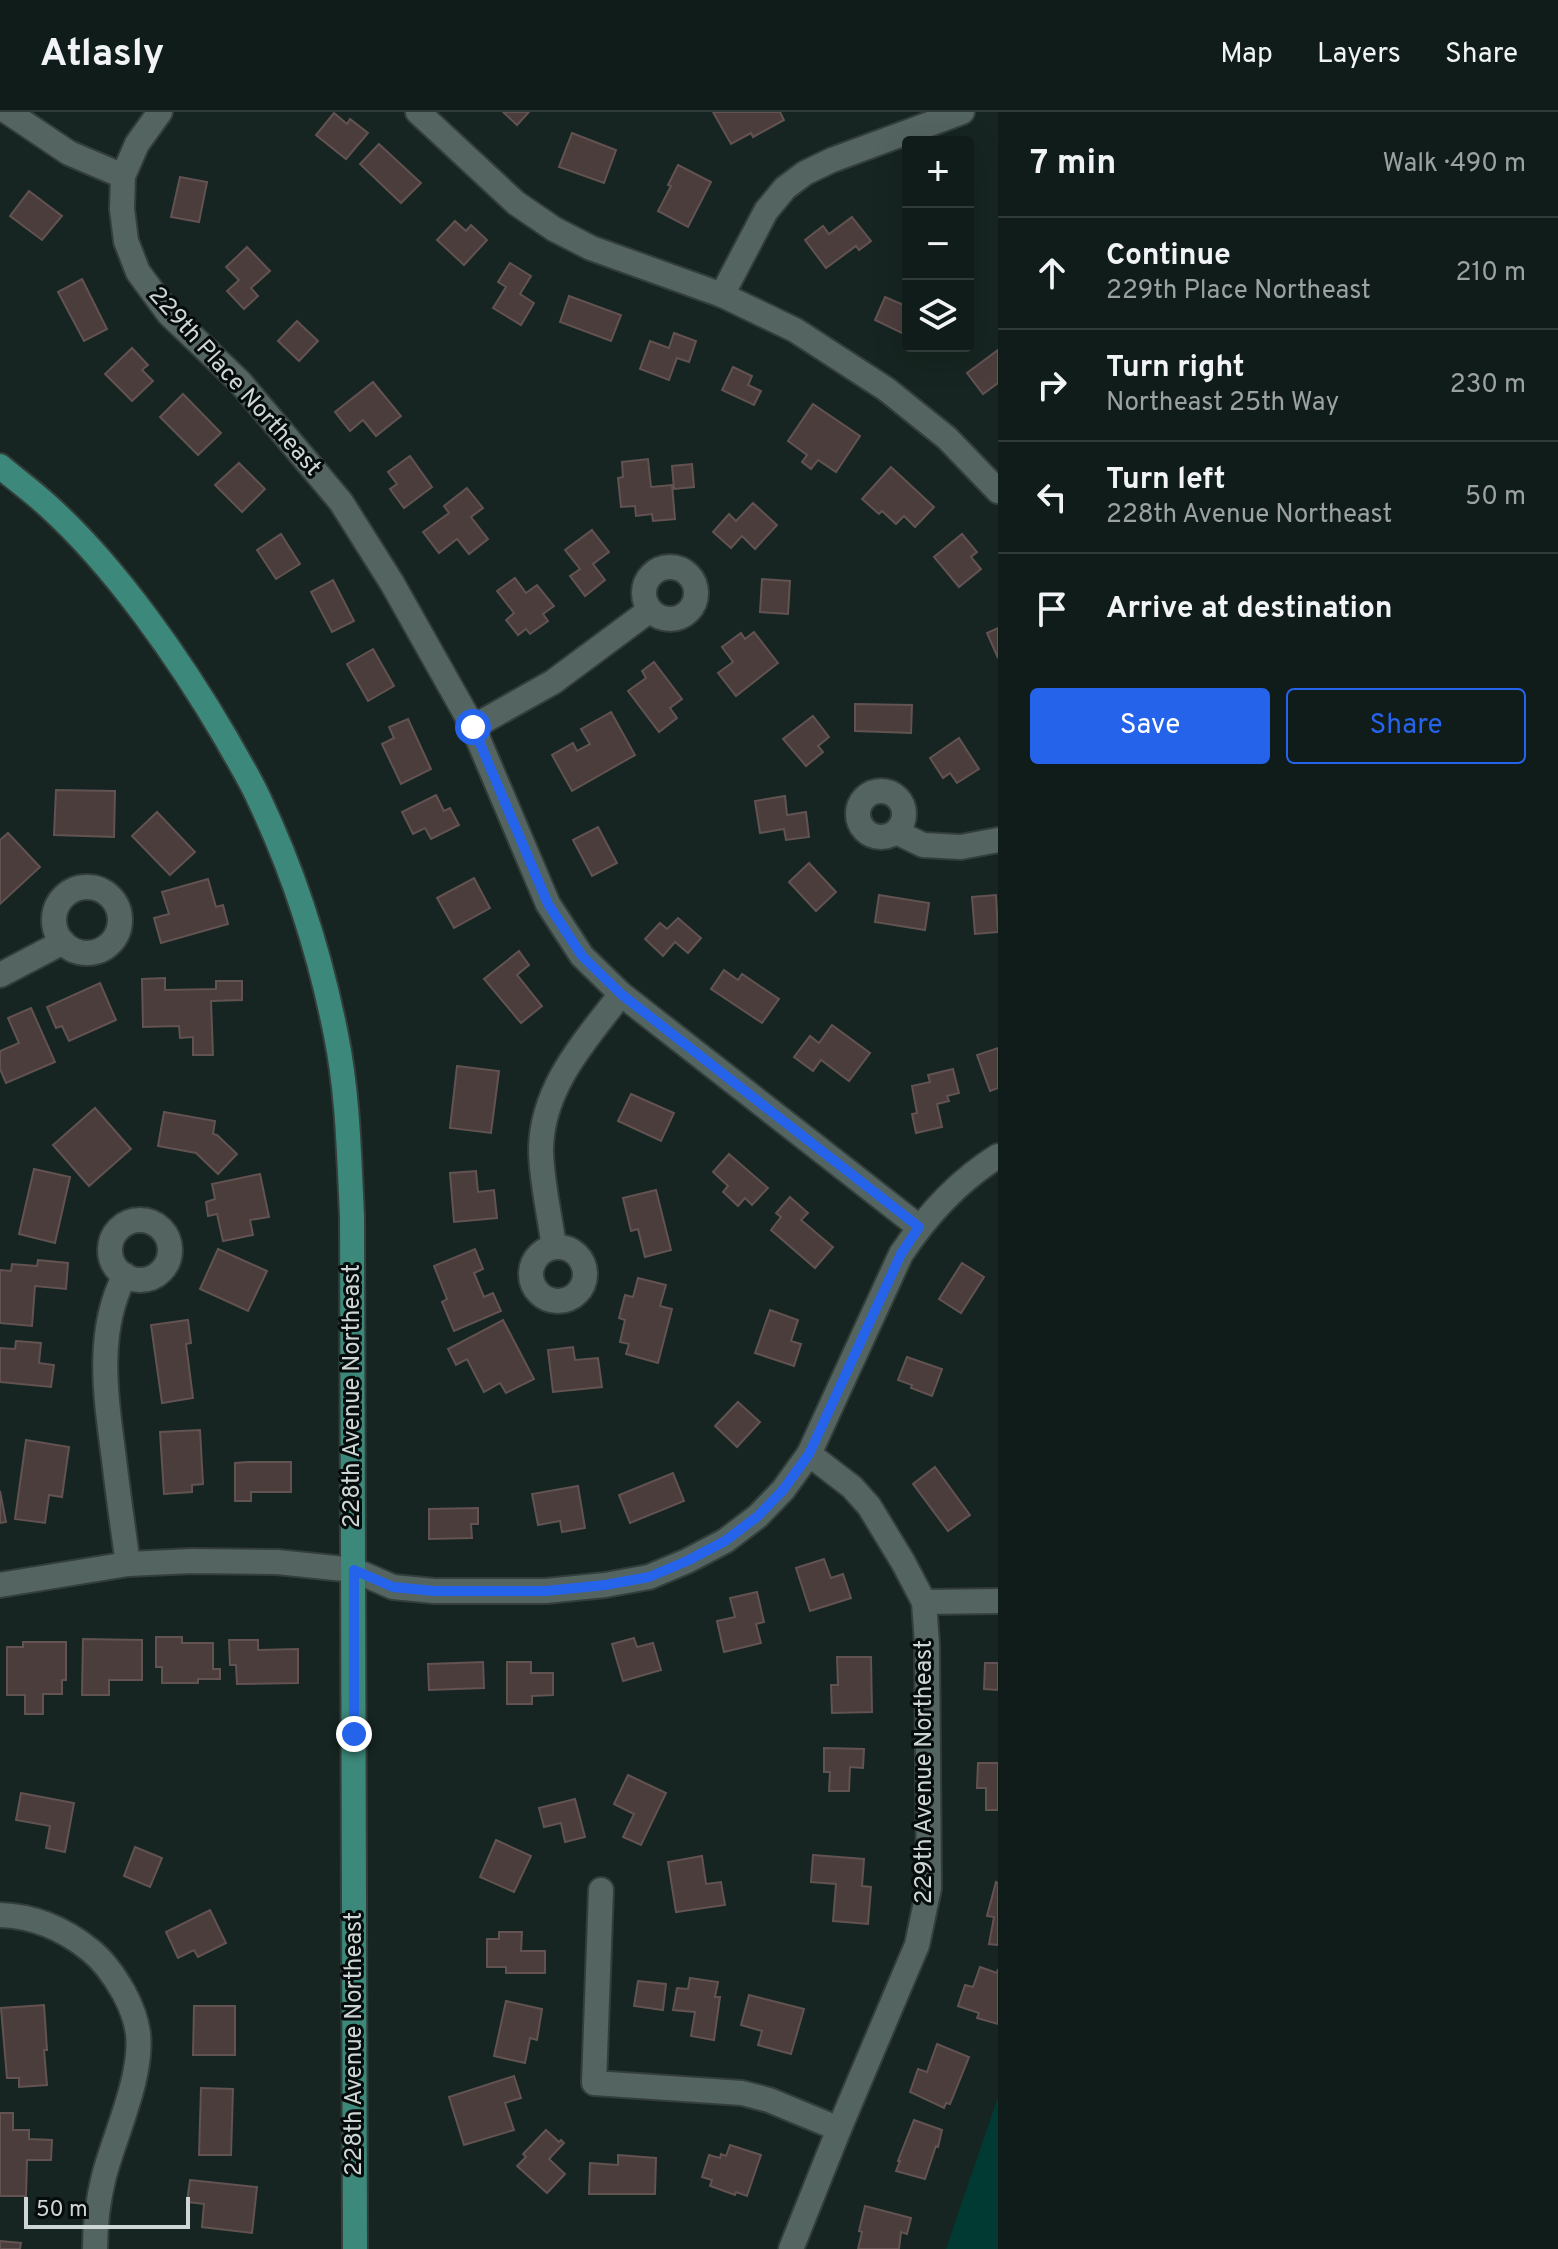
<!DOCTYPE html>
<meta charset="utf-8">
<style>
:root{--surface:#101c19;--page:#1e2926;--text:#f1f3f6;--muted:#9ca1a2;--line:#303a38;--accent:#2563eb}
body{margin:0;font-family:Overpass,sans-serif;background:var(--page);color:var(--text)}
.controls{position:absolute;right:24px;top:24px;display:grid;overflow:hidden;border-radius:8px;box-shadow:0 8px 32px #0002}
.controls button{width:72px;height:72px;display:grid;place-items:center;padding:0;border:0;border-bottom:2px solid var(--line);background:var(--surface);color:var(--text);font:40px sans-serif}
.scale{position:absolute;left:24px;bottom:20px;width:166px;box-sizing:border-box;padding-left:8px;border:4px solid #cdd6d4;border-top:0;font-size:22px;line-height:28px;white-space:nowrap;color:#cdd6d4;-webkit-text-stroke:6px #060c0b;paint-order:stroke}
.stop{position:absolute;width:24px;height:24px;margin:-18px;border:6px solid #2563eb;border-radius:50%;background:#fff}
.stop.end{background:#2563eb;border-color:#fff;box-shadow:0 2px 8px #0008}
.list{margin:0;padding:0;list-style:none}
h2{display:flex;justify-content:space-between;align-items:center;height:104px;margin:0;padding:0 32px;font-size:34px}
h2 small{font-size:26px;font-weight:400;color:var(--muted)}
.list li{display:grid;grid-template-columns:52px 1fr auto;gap:24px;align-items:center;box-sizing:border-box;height:112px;padding:0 32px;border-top:2px solid var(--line)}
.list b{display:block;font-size:30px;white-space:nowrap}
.list p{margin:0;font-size:26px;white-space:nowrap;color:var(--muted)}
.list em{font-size:26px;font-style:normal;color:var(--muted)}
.actions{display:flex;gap:16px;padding:24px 32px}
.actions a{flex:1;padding:18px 0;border:2px solid var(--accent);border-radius:8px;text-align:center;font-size:28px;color:var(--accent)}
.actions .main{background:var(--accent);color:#fff}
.icon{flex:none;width:44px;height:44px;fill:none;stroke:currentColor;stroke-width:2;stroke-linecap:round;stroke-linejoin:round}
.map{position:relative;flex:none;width:998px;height:2137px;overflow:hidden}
header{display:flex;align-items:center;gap:48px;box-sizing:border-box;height:112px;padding:0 40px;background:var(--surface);border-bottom:2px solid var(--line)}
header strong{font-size:38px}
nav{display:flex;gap:44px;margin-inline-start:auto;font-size:28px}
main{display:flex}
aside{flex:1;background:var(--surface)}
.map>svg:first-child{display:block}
.green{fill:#013a32}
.building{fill:#4c3d3d;stroke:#625252;stroke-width:2}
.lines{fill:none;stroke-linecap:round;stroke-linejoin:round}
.minor-casing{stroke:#333e3b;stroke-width:28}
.major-casing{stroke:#333e3b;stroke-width:28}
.minor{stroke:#546460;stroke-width:24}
.major{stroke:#3c887a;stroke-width:24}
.route{stroke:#2563eb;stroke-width:10}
.labels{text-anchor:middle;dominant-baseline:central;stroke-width:6;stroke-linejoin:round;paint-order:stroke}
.street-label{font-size:24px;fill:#cdd6d4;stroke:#060c0b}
</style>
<header>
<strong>Atlasly</strong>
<nav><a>Map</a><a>Layers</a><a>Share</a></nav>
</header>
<main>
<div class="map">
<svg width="998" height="2137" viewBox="0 0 998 2137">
<rect width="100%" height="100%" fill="#162521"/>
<!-- green -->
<path class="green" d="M998,1985V2137H946Z"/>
<!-- building -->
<g class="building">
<path d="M503,0H529L517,13Z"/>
<path d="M713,0H780L784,8L753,25L751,21L731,32Z"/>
<path d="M334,1L347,12L350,7L368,21L346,47L316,23Z"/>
<path d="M572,21L616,38L604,71L559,55Z"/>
<path d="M379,32L421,71L401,91L360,52Z"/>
<path d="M678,53L711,70L688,115L658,99L671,74L668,73Z"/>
<path d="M180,65L207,70L199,110L171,105Z"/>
<path d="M29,79L62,104L42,128L10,104Z"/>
<path d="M852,105L871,129L859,138L856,134L826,156L805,128L823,114L829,122Z"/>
<path d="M455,109L466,119L471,113L487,128L464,153L437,128Z"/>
<path d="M247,135L270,159L251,176L258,184L244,197L227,179L239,168L226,155Z"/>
<path d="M510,151L531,164L520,182L534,191L521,213L493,196L506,175L498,170Z"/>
<path d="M82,167L107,217L84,229L58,180Z"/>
<path d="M569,184L621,203L611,229L560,210Z"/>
<path d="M885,185L908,195V218L906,223L875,208Z"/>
<path d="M297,209L318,229L299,249L278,229Z"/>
<path d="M674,221L696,229L689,250L677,246L669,268L640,257L650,229L669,236Z"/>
<path d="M132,236L148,253L142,258L153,269L132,289L105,262Z"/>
<path d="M998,238V271L983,282L967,261Z"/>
<path d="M733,255L752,264L748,273L761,279L754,293L722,278Z"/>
<path d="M373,270L401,304L376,324L363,308L350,319L335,300Z"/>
<path d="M183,282L221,321L198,343L160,305Z"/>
<path d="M813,292L860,324L836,360L818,348L811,357L802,350L807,343L788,329Z"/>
<path d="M410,344L432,375L404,396L390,377L397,372L388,360Z"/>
<path d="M648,347L651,375L672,373L675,407L653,409L652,402L636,404L635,394L621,395L618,366L623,365L622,350Z"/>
<path d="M239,351L265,377L242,400L215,373Z"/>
<path d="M692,352L694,375L674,377L672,354Z"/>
<path d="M891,355L934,395L915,415L904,404L896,412L882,399L879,402L862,387Z"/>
<path d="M467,376L483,396L471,405L488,427L469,442L457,427L439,441L423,420L449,401L444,394Z"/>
<path d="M753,391L777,413L755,437L742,424L731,436L713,420L729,402L736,409Z"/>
<path d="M592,418L609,440L593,452L605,468L585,484L570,464L580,457L565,438Z"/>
<path d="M281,422L300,452L276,467L257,438Z"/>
<path d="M962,422L977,440L971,445L981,457L959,475L934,445Z"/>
<path d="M515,466L526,481L537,473L554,494L543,502L548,509L530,522L526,517L518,523L506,508L514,501L497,479Z"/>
<path d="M762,467L790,469L788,502L760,500Z"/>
<path d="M333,468L354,509L332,520L311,480Z"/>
<path d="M998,516V546L987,521Z"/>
<path d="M754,520L778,551L736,584L718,561L733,550L722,535L741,521L745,527Z"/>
<path d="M373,537L394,574L368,589L347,552Z"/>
<path d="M654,550L682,587L670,596L677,606L659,620L628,579L646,566L642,559Z"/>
<path d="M855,592L912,593L911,621L855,619Z"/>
<path d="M611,600L635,643L572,679L552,643L573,631L577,639L590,632L581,617Z"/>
<path d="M813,604L829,625L818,634L823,640L806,654L783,627Z"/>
<path d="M408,607L431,657L401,672L382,632L394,626L389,615Z"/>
<path d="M959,626L979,657L957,671L950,661L943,666L930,646Z"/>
<path d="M56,678L115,679L114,725L54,723Z"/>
<path d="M436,683L444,699L450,696L459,713L431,727L425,716L413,722L402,700Z"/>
<path d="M785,684L787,703L806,700L809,725L786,728L784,717L760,721L755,689Z"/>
<path d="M157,700L195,740L170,763L132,724Z"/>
<path d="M598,715L617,751L592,764L573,728Z"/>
<path d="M8,721L40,755L0,792V728Z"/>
<path d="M809,751L836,780L816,799L789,770Z"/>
<path d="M474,766L490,796L454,816L437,786Z"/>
<path d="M208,767L216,795L223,793L228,812L161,831L154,806L169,802L162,780Z"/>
<path d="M879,783L929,791L925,818L875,810Z"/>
<path d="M996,783L998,820L975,822L972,785Z"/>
<path d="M678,806L701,826L688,841L675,830L663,844L645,827L660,811L667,817Z"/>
<path d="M519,839L529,853L517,863L542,894L521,911L484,867Z"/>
<path d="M724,858L738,868L742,862L779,887L762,911L711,877Z"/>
<path d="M165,866V878L216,877V869H242V888L211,889L213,943H193V925L180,926L179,914L143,915L142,867Z"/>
<path d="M100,871L116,908L69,929L62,914L56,916L47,895Z"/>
<path d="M31,896L55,950L6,971L0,957V939L19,931L8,906Z"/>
<path d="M832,913L870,941L849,969L821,948L813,959L794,945L810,924L819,931Z"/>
<path d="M998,936V976L990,979L977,943Z"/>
<path d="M457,954L499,959L491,1021L450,1016Z"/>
<path d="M953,957L959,981L947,984L949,989L937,992L942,1015L916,1021L912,1002L917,1001L912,974L930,970L928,963Z"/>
<path d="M631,982L674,1001L661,1029L618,1009Z"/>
<path d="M95,996L131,1037L89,1074L53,1033Z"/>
<path d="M164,1000L215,1009L213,1022L217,1023L237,1042L218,1062L196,1041L158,1034Z"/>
<path d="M729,1042L768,1076L752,1093L745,1086L738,1094L723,1080L728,1074L713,1060Z"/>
<path d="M34,1057L70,1065L55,1131L19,1122Z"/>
<path d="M476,1059L478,1080L494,1078L497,1106L454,1110L450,1061Z"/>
<path d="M260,1062L269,1105L250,1108L253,1123L223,1129L217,1102L208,1104L206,1090L215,1087L212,1072Z"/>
<path d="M656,1078L671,1138L645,1145L638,1117L631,1119L623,1086Z"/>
<path d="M790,1085L808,1101L801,1108L833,1135L815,1156L771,1118L781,1105L776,1101Z"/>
<path d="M218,1137L267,1159L248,1199L200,1177Z"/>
<path d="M475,1137L483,1157L474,1161L484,1185L493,1181L501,1199L454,1219L442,1190L447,1187L434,1154Z"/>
<path d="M38,1148L68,1151L66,1177L35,1174L32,1214L0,1211V1158L11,1159L12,1152L37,1154Z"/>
<path d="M962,1151L984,1165L961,1201L939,1187Z"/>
<path d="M638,1166L666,1173L660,1194L672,1197L658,1251L626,1242L629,1232L620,1230L625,1208L619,1206L625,1183L633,1185Z"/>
<path d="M770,1198L798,1208L791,1229L801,1232L794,1254L755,1241Z"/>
<path d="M188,1208L191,1231L186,1232L193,1286L162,1291L151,1213Z"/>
<path d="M503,1208L534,1267L506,1281L500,1271L484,1280L467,1247L456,1253L448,1237Z"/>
<path d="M16,1229L41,1231L39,1251L54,1253L51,1275L0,1270V1236L15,1237Z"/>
<path d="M573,1235L575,1248L598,1246L602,1275L553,1280L548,1238Z"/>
<path d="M907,1245L942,1257L932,1284L911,1276L912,1273L898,1268Z"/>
<path d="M738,1290L760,1310L737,1335L715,1314Z"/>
<path d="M200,1318L203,1372L192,1373V1380L164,1382L160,1320Z"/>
<path d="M26,1328L69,1335L62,1385L49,1383L45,1411L15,1407Z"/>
<path d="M248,1350H291V1380H251V1389H235V1351Z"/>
<path d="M935,1355L970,1403L948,1419L913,1372Z"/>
<path d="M673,1361L684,1389L630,1411L619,1383Z"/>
<path d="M578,1374L585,1416L562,1420L560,1409L538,1413L532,1382Z"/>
<path d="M0,1379L6,1410L0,1411Z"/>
<path d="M478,1396V1412H471L472,1426L429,1427V1397Z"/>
<path d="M824,1447L831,1466L843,1462L851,1486L810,1499L796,1456Z"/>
<path d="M757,1480L764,1510L756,1512L761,1531L724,1540L717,1509L735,1505L730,1486Z"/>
<path d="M156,1525H182V1531H213V1557H220V1567H198V1571H162V1555H156Z"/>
<path d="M634,1526L637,1535L653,1531L661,1558L623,1569L612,1532Z"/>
<path d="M83,1527L142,1528V1568H109V1583H82Z"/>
<path d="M229,1528H258V1538L298,1537V1571L237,1572L236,1553H230Z"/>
<path d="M23,1530H66V1568H62V1582H43V1602H25V1583H7V1535H23Z"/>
<path d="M837,1545H871L872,1600L832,1601L831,1573H838Z"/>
<path d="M483,1550L484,1576L429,1578L428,1552Z"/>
<path d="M507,1550H531V1561H553V1583L532,1584V1592H507Z"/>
<path d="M985,1551H998V1578L984,1577Z"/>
<path d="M824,1636L864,1637L863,1656L850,1655L849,1679H829L830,1660H824Z"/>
<path d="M978,1651H998V1698H986V1676H977Z"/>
<path d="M628,1663L666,1681L641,1733L623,1725L634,1702L614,1692Z"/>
<path d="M21,1681L74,1691L65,1740L46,1736L50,1714L16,1708Z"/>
<path d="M575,1687L585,1725L565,1730L561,1711L544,1715L539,1696Z"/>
<path d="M496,1728L531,1744L514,1780L480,1765Z"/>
<path d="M135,1735L162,1746L150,1775L124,1764Z"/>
<path d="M813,1743L864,1747L862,1774L871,1775L868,1812L833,1809L836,1772L811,1770Z"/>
<path d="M702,1744L706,1772L721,1770L725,1793L676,1800L668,1750Z"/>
<path d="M996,1770L998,1771V1833L989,1832L994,1805L987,1804Z"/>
<path d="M210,1798L226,1831L198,1845L194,1838L178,1846L166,1820Z"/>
<path d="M499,1820H522L521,1839H545V1861H506V1855H487V1827H499Z"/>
<path d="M980,1855L997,1861L998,1857V1912L977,1906L979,1901L958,1894L965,1873L973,1875Z"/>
<path d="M690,1866L718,1870L715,1885H720L714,1928L691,1924L695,1900L673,1898L677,1876L688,1877Z"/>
<path d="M638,1869L666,1872L663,1898L634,1894Z"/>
<path d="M749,1883L804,1897L791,1942L758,1933L762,1919L741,1913Z"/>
<path d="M506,1889L542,1897L537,1928L530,1926L525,1951L494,1944Z"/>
<path d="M44,1893L47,1938H44L47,1973L19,1975V1966H7L1,1896Z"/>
<path d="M194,1894H235V1943H193Z"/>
<path d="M937,1932L969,1945L950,1992L946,1991L944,1996L910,1980L918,1957L927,1960Z"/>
<path d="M514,1964L521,1986L505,1991L514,2018L464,2033L449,1985Z"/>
<path d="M201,1976L233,1977L231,2043H199Z"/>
<path d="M0,2001H13V2018H29V2027L52,2028L51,2048H27L26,2084H0Z"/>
<path d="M914,2008L942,2018L938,2035L936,2034L925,2067L896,2059L900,2049H898Z"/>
<path d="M546,2018L559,2030L561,2028L564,2031L549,2047L565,2062L547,2081L517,2054L526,2045L523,2042Z"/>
<path d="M730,2033L761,2043L747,2084L736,2080L735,2083L710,2074L712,2068L702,2065L709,2043L720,2046L721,2042L726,2044Z"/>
<path d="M618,2043L656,2046L655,2082H589L590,2051L618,2053Z"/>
<path d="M190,2068L257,2075L252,2121L202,2115L204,2092L187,2090Z"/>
<path d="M865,2094L911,2106L907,2122L901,2120L899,2137H858L862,2120L859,2119Z"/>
<path d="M0,2129L21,2131L20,2137H0Z"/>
</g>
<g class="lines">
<defs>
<g id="minor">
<path d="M8,0L69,41L123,64L122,97L126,129L138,160L169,202L240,270L341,390L392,471L473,615L548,792L582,844L621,882L919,1115"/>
<path d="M418,0L516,91L554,117L591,136L722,183L795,218L886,277L947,326L998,379"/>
<path d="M123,64L137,32L160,0"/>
<path d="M722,183L766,99L785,76L805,61L832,48L962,0"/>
<circle cx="670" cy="481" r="26"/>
<path d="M473,615L553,570L650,498"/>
<circle cx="881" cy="702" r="23"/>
<path d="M896,720L923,733L961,735L998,728"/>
<circle cx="87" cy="808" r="33"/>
<path d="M0,863L63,830"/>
<circle cx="140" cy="1138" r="30"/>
<circle cx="558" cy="1162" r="27"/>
<path d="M554,1135C550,1104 541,1068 541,1037C542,975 585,929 621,882"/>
<path d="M125,1163C95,1220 106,1286 114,1347C118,1382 123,1417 128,1452"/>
<path d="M0,1473L128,1452L192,1449L277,1450L354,1458L393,1475L434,1479H546L605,1473L649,1465L687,1449L725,1429L758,1404L783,1378L809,1342L901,1142C927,1103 958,1069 998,1044"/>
<path d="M924,1490L998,1489"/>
<path d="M601,1778L594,1971L742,1981L769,1988L839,2017"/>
<path d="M0,1803C34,1804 64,1817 90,1838C104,1849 115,1865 124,1881C131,1894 136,1907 138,1921C143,1964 115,2022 104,2064C98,2088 95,2112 95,2137"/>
<path d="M791,2137L839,2017L917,1833L929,1776L927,1532L924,1490L903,1450L869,1394L852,1375L809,1342"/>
</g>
<path id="major" d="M0,354C15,367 32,379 47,393C115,454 181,549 227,628C238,648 250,667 259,687C294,761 320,842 336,923C348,982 349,1044 352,1104L355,2137"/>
</defs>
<!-- minor casing -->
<use href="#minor" class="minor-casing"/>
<!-- major casing -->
<use href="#major" class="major-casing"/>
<!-- minor -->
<use href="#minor" class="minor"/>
<!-- major -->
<use href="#major" class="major"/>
</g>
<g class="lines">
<!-- route -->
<path class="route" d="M354,1622V1458L393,1475L434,1479H546L605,1473L649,1465L687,1449L725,1429L758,1404L783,1378L809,1342L901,1142L919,1115L621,882L582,844L548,792L473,615"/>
</g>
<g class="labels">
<!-- street labels -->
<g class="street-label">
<text transform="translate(234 270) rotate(48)">229th Place Northeast</text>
<text transform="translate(353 1284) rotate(-90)">228th Avenue Northeast</text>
<text transform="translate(925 1660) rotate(-90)">229th Avenue Northeast</text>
<text transform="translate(355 1932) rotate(-90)">228th Avenue Northeast</text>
</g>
</g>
</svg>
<div class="controls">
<button>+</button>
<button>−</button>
<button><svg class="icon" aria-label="layers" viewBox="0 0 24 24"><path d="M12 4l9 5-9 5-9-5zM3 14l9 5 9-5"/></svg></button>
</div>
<div class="scale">50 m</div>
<div class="stop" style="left:473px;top:615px"></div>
<div class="stop end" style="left:354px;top:1622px"></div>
</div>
<aside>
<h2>7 min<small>Walk · 490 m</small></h2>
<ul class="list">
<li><svg class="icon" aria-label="ahead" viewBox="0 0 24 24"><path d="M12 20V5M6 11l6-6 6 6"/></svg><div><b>Continue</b><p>229th Place Northeast</p></div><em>210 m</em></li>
<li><svg class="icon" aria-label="right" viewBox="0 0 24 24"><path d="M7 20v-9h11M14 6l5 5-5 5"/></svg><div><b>Turn right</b><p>Northeast 25th Way</p></div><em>230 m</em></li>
<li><svg class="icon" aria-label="left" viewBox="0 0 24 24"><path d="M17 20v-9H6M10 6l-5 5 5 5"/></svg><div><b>Turn left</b><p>228th Avenue Northeast</p></div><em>50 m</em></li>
<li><svg class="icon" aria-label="arrive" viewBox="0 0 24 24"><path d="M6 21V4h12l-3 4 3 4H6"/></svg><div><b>Arrive at destination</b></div></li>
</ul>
<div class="actions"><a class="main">Save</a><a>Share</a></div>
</aside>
</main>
